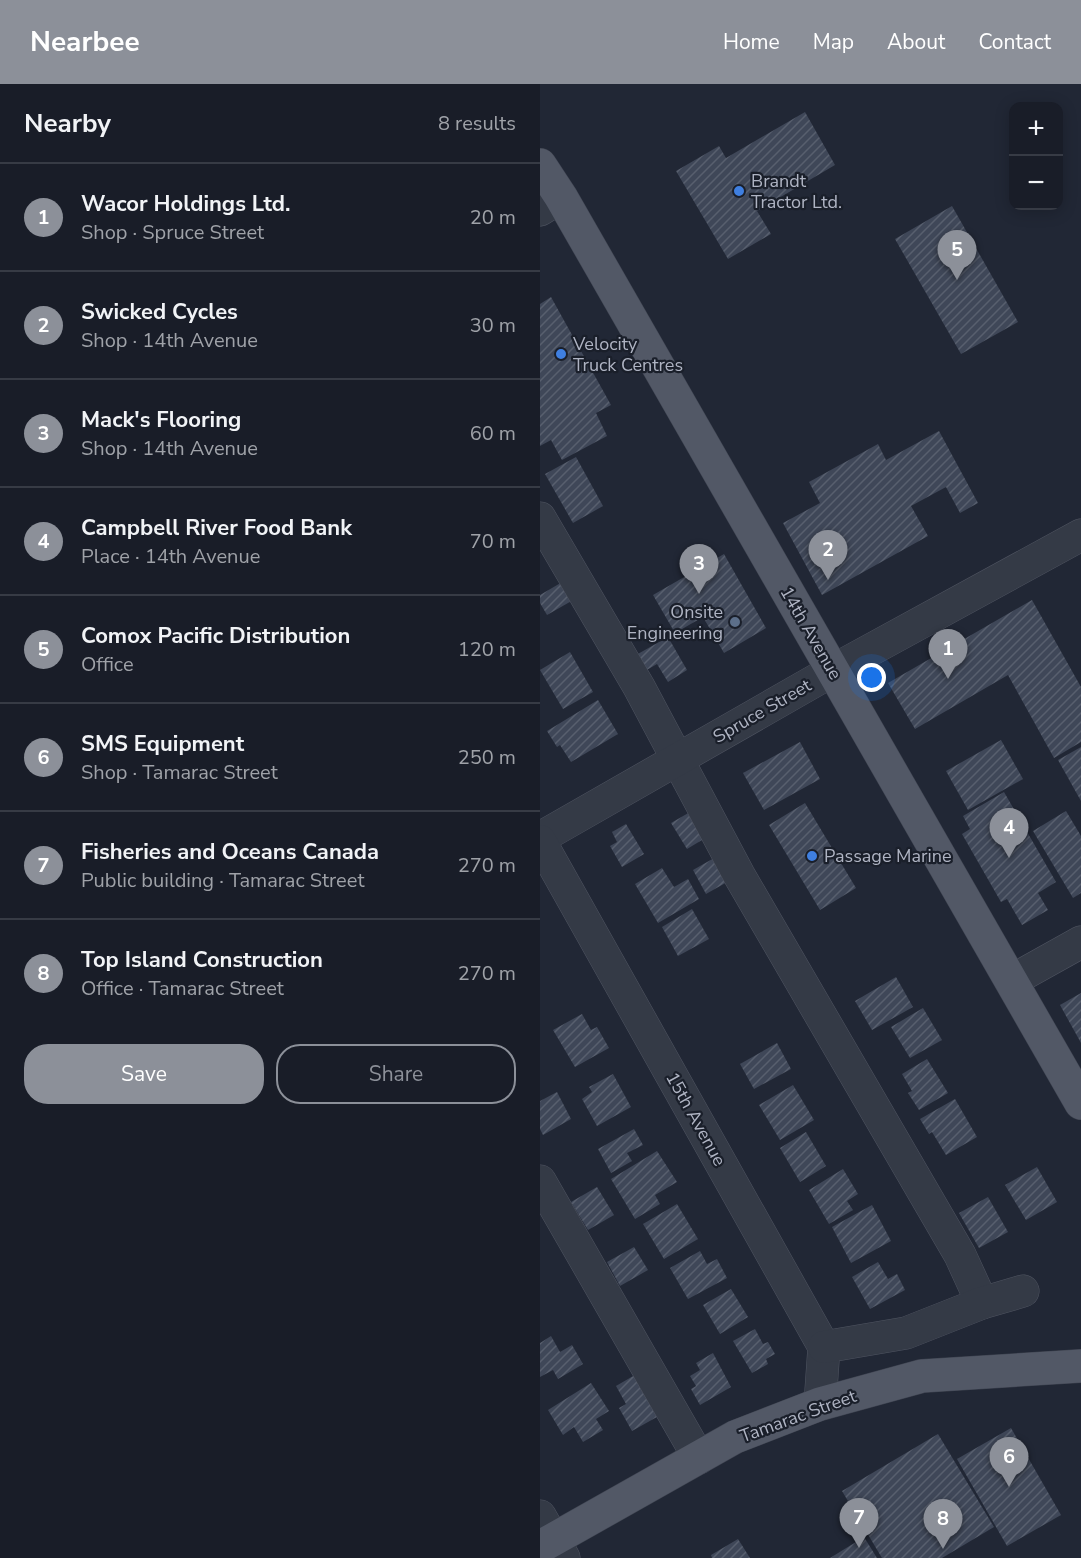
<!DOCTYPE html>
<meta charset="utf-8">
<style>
:root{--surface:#191d28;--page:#262a34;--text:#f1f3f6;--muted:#9fa2a8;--line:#373b45;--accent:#8c9099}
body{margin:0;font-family:"Nunito Sans",sans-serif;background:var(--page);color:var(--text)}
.controls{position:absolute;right:18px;top:18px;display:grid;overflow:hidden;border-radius:12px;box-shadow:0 3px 15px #0003}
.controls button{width:54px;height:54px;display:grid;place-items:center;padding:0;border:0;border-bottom:2px solid var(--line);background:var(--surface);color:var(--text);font:30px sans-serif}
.you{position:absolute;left:332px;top:594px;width:21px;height:21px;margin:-15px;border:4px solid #fff;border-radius:50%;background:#1a73e8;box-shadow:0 0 0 9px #1a73e833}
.badge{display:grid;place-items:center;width:39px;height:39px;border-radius:50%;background:var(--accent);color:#fff;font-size:20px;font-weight:700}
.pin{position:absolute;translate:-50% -50px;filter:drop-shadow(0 2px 3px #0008)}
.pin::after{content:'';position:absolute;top:32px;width:21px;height:18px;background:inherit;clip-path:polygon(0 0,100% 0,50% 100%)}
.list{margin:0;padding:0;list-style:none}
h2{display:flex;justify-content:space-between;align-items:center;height:78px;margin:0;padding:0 24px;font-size:26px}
h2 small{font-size:20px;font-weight:400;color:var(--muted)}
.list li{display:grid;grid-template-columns:39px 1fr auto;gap:18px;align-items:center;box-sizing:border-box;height:108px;padding:0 24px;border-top:2px solid var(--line)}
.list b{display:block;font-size:22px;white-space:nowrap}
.list p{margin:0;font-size:20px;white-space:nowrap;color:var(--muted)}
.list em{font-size:20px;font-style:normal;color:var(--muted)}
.actions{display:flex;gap:12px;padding:18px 24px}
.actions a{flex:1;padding:14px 0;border:2px solid var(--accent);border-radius:24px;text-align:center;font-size:21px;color:var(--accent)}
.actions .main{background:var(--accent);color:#fff}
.map{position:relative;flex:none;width:541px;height:1474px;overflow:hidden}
header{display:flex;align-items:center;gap:36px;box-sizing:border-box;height:84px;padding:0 30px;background:var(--accent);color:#fff}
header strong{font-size:28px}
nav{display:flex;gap:33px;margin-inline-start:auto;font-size:21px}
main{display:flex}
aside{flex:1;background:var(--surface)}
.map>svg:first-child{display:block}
.building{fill:url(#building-hatch)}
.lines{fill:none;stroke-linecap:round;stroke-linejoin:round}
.minor-casing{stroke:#4f5461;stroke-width:33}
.major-casing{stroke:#3e4350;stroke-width:34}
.minor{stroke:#343a46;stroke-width:32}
.major{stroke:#525866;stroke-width:33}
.shop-dot{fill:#3f7fe0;stroke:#1a1f2a;stroke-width:2}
.service-dot{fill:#5c6f8a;stroke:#1a1f2a;stroke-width:2}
.labels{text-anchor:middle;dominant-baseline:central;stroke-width:4.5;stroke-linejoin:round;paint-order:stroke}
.poi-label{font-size:18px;fill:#afb4c3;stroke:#1a1f2a;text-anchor:start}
.street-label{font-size:18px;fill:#afb4c3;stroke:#1a1f2a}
</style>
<header>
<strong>Nearbee</strong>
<nav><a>Home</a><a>Map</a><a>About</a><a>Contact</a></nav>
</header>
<main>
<aside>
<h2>Nearby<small>8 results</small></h2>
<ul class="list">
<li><span class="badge">1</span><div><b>Wacor Holdings Ltd.</b><p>Shop · Spruce Street</p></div><em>20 m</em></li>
<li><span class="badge">2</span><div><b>Swicked Cycles</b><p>Shop · 14th Avenue</p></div><em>30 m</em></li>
<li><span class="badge">3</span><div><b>Mack's Flooring</b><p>Shop · 14th Avenue</p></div><em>60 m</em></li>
<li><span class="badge">4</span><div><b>Campbell River Food Bank</b><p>Place · 14th Avenue</p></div><em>70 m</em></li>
<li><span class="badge">5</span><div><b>Comox Pacific Distribution</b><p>Office</p></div><em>120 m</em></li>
<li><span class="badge">6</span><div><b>SMS Equipment</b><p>Shop · Tamarac Street</p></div><em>250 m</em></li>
<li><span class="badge">7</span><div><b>Fisheries and Oceans Canada</b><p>Public building · Tamarac Street</p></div><em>270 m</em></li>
<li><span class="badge">8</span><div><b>Top Island Construction</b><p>Office · Tamarac Street</p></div><em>270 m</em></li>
</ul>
<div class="actions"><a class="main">Save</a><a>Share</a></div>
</aside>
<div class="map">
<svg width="541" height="1474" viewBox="0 0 541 1474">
<defs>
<pattern id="building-hatch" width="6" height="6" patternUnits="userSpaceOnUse" patternTransform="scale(1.5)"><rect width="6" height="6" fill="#3f4758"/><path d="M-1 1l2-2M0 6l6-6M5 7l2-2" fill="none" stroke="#585f6e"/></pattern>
</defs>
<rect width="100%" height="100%" fill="#212735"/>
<!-- building -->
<g class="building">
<path d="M265,28L295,81L217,127L231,150L188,175L136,87L179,62L186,74Z"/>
<path d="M412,122L478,238L421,270L355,155Z"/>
<path d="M11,213L71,321L56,329L67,352L22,376L11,356L0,362V220Z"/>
<path d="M399,347L438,419L420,429L406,403L371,422L388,452L282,511L243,439L280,419L269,398L338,360L346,376Z"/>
<path d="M36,373L63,422L33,439L5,390Z"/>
<path d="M184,470L226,544L184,569L163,533L135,549L113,511Z"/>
<path d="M24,497L35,515L7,531L0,519V511Z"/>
<path d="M492,516L541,603V658L514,674L468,591L375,645L348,599Z"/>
<path d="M128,553L147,586L128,598L117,580L105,587L96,571Z"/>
<path d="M30,568L53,608L23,625L0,586Z"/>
<path d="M58,616L78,650L31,678L20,661L17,663L7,647Z"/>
<path d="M461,656L483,695L428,726L406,687Z"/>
<path d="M260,658L280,695L224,726L203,689Z"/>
<path d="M541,663V717L518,676Z"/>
<path d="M464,708L516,798L498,809L508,826L482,841L467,815L461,818L422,750L430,745L423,732Z"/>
<path d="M265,719L316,804L280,826L229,741Z"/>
<path d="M157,724L172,750L147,765L131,739Z"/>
<path d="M526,727L541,752V809L533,814L493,747Z"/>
<path d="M86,740L104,770L82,783L70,762L77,758L72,748Z"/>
<path d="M183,769L196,793L166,810L153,786Z"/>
<path d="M122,784L134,803L148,795L159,815L118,839L95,800Z"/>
<path d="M152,825L169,855L138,872L122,843Z"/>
<path d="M356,893L373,923L332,946L315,917Z"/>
<path d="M541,909V959L520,921Z"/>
<path d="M383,924L402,956L370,974L351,943Z"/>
<path d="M42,930L51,946L57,943L69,964L35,983L13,946Z"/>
<path d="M237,959L251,985L214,1005L200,980Z"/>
<path d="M387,975L408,1009L379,1026L368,1009L372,1007L362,990Z"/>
<path d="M73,990L91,1023L57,1042L42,1015L52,1008L49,1003Z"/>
<path d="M253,1001L274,1036L240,1056L219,1021Z"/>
<path d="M17,1008L31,1035L3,1051L0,1045V1017Z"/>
<path d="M415,1015L437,1053L406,1071L392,1048L389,1050L380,1035Z"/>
<path d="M94,1045L103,1061L87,1069L92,1077L71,1089L58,1065Z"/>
<path d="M266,1048L286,1082L260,1098L240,1064Z"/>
<path d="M117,1067L137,1098L115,1111L120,1120L95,1135L71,1095Z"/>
<path d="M497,1083L517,1118L486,1136L465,1101Z"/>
<path d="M303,1085L318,1110L307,1117L313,1126L289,1140L269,1106Z"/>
<path d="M57,1103L74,1131L48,1146L31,1118Z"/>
<path d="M448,1113L468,1148L439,1164L419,1129Z"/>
<path d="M137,1120L158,1155L124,1175L103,1140Z"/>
<path d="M332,1121L351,1157L311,1179L292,1143Z"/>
<path d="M94,1163L108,1186L80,1202L67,1178Z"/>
<path d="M160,1167L167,1180L177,1175L187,1194L148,1215L130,1184Z"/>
<path d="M338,1178L348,1195L357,1190L365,1206L330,1225L312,1193Z"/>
<path d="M191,1205L208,1233L180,1250L163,1221Z"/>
<path d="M215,1245L223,1260L228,1258L235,1270L226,1275L228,1280L212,1289L193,1257Z"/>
<path d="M11,1252L20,1268L32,1261L43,1280L18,1295L13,1286L0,1293V1259Z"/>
<path d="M173,1269L191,1303L160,1321L151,1305L156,1302L150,1292L160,1286L156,1279Z"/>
<path d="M100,1288L124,1329L92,1347L79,1324L86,1320L76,1302Z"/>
<path d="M51,1299L69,1327L56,1335L63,1346L43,1358L34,1343L23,1351L8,1326Z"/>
<path d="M471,1344L521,1431L467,1462L417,1375Z"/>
<path d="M398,1350L454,1443L402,1474H342L302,1407Z"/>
<path d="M324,1453L337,1474H290Z"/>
<path d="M198,1455L210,1474H172L171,1471Z"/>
</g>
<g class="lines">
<defs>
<g id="minor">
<path d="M0,126L21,113"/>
<path d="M0,434L99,603L199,791L420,1171L442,1219"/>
<path d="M0,754L292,587L541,451"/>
<path d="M0,757L284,1263L280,1320"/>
<path d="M471,897L541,858"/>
<path d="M0,1097L159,1374"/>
<path d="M284,1263L366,1249L442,1219L483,1207"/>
<path d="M0,1432L24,1474"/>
</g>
<g id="major">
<path d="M0,81L21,113L541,1019"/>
<path d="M0,1463L195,1353L280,1320L382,1292L541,1282"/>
</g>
</defs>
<!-- minor casing -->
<use href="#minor" class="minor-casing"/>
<!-- major casing -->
<use href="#major" class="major-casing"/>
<!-- minor -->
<use href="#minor" class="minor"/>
<!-- major -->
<use href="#major" class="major"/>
</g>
<!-- markers -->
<g class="shop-dot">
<circle cx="199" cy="107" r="6"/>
<circle cx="21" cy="270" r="6"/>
<circle cx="272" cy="772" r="6"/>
</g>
<circle class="service-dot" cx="195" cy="538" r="6"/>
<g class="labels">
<!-- poi labels -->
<g class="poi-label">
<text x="211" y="97">Brandt<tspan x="211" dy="21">Tractor Ltd.</tspan></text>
<text x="33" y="260">Velocity<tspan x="33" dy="21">Truck Centres</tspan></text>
<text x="183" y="528" text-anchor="end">Onsite<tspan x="183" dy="21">Engineering</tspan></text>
<text x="284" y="772">Passage Marine</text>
</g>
<!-- street labels -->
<g class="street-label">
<text transform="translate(271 549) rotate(60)">14th Avenue</text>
<text transform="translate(222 627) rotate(-30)">Spruce Street</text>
<text transform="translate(156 1035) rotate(61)">15th Avenue</text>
<text transform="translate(258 1332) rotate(-20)">Tamarac Street</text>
</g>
</g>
</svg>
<div class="controls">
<button>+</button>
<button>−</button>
</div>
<div class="you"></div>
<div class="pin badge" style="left:408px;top:595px">1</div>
<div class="pin badge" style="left:288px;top:496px">2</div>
<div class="pin badge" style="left:159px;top:510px">3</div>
<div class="pin badge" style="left:469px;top:774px">4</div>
<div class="pin badge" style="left:417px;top:196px">5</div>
<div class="pin badge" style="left:469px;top:1403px">6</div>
<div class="pin badge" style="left:319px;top:1464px">7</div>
<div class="pin badge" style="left:403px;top:1465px">8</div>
</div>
</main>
